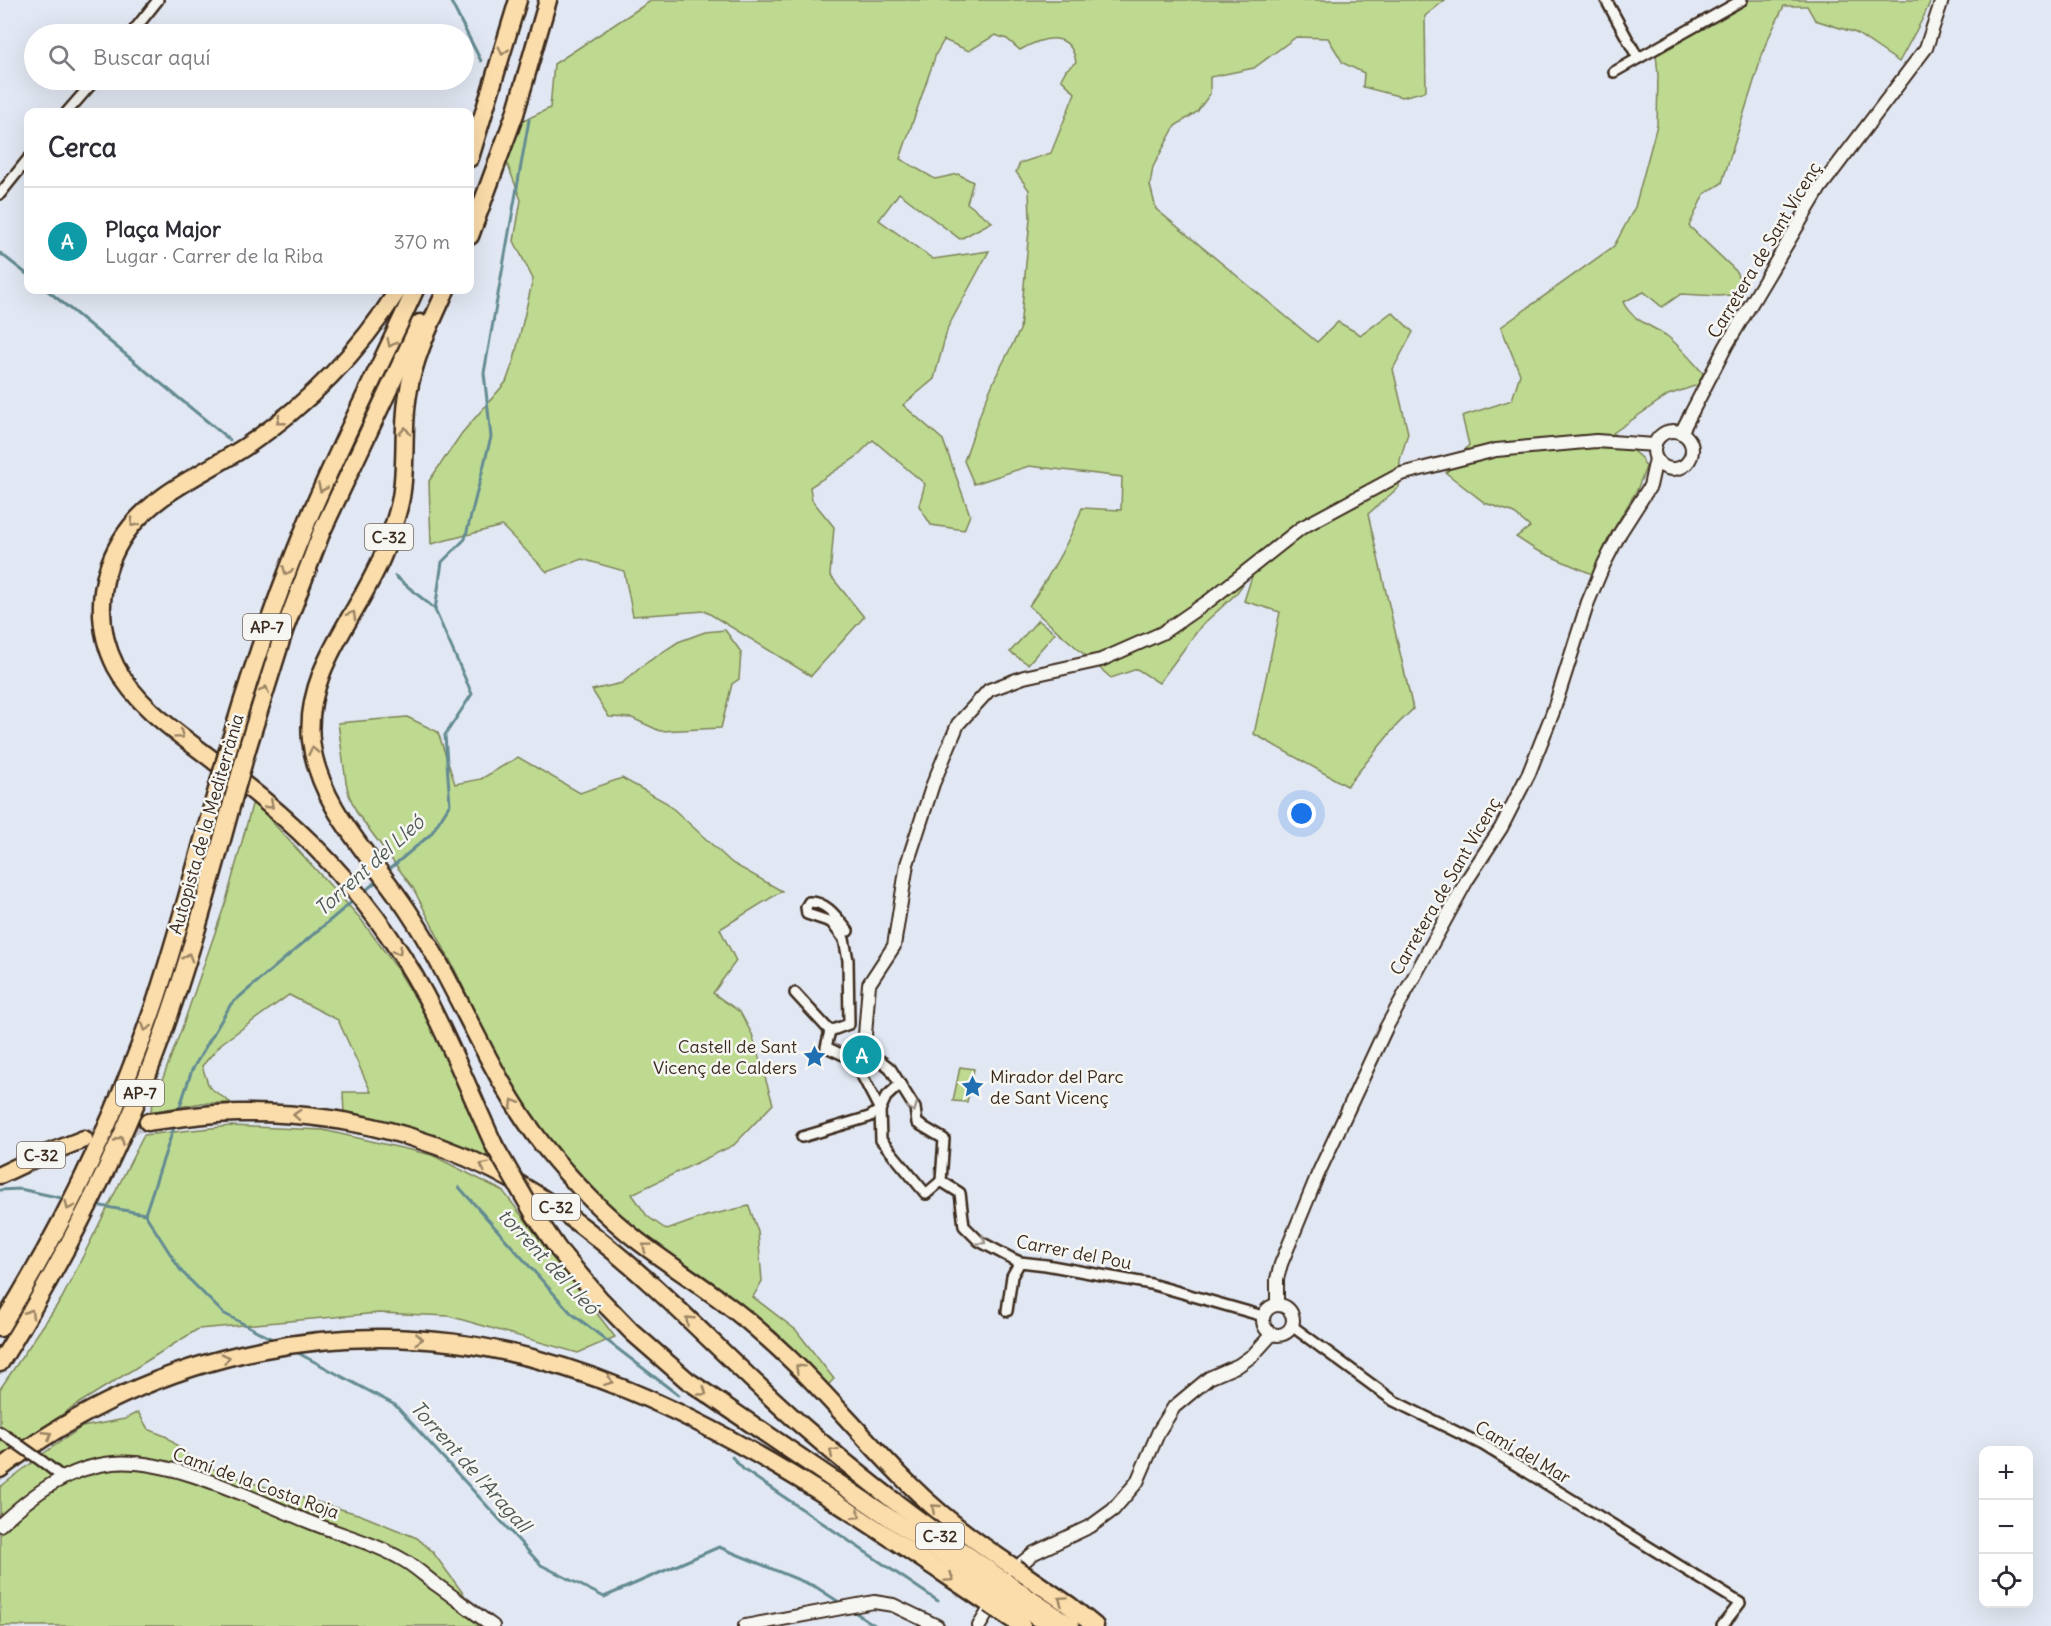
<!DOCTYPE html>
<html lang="es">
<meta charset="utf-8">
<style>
:root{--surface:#fff;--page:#f7f7f7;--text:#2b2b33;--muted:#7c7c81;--line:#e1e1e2;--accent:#ea580c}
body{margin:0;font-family:Delius,sans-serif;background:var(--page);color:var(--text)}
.controls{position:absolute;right:18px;bottom:18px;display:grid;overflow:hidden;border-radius:12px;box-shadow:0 6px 24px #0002}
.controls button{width:54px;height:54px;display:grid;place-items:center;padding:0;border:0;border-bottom:2px solid var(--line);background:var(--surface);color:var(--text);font:30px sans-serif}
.you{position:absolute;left:1302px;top:814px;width:21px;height:21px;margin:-15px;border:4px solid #fff;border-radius:50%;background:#1a73e8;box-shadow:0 0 0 9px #1a73e833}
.badge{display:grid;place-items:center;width:39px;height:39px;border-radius:50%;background:var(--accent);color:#fff;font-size:20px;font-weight:700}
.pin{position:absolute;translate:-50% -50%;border:3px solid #fff;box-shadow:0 2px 6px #0006}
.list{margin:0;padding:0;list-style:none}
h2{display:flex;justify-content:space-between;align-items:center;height:78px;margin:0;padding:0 24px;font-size:26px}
h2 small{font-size:20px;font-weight:400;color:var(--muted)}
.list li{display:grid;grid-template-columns:39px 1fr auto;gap:18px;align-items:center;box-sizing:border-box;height:108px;padding:0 24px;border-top:2px solid var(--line)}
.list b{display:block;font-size:22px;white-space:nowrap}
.list p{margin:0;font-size:20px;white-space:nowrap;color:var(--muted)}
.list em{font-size:20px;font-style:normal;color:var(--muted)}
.icon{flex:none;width:33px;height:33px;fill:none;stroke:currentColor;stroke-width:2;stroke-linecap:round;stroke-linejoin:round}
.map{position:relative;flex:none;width:2051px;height:1626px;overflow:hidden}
.search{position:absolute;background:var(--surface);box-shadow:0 6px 24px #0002;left:24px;top:24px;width:450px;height:66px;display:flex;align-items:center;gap:15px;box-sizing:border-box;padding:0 21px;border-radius:33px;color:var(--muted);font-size:22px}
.panel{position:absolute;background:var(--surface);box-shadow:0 6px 24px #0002;left:24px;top:108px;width:450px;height:186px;border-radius:12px}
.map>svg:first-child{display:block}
.green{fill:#beda91;stroke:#7c8258;stroke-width:1.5}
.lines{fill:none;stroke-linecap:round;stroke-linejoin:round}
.stream{stroke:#648b92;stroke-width:3}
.highway-tunnel{stroke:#c1c2c8;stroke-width:16;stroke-dasharray:16 8;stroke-linecap:butt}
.street-casing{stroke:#3b2a1e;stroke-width:14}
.secondary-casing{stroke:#3b2a1e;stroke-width:16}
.highway-casing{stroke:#3b2a1e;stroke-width:21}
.street{stroke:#f6f6f2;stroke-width:9}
.secondary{stroke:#f6f6f2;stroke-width:12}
.highway{stroke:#fbddab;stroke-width:16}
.street-bridge-casing{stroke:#3b2a1e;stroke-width:14;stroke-linecap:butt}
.highway-bridge-casing{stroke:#3b2a1e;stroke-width:21;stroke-linecap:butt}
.street-bridge{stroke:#f6f6f2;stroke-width:9}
.highway-bridge{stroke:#fbddab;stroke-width:16}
.oneway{stroke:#9b8464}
.oneway2{stroke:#989088}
.labels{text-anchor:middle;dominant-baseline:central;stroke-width:5;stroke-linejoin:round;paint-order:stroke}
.shield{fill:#f6f6f2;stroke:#73675e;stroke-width:1.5}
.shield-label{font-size:16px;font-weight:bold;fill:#3b2a1e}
.street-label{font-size:18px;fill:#3b2a1e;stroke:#f6f6f2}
.poi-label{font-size:18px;fill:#3b2a1e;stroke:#f6f6f2;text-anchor:end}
.water-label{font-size:20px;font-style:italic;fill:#4f5a58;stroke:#f6f6f2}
</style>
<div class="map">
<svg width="2051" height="1626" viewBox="0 0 2051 1626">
<rect width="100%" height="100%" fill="#e2e8f3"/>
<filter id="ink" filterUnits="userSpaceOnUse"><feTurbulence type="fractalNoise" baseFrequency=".0167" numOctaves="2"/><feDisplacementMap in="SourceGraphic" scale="12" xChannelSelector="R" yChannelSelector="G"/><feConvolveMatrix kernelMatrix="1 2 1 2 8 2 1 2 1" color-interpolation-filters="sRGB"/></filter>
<g filter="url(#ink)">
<!-- green -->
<g class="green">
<path d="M652,0H1445L1425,16L1426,91L1402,97L1363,87L1364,73L1343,63L1328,38L1296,37L1254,68L1210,77V94L1197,112L1175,126L1153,167L1150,185L1156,209L1317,342L1338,322L1361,335L1392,312L1413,332L1393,369L1408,433L1400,460L1399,487L1368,514L1413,709L1396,726L1347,786L1254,734L1280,612L1244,601L1255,567L1236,594L1201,626L1159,683L1137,669L1111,678L1029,606C1050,575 1069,544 1082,508L1121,510L1122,477L1029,466L974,484L964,461L982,409L996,376L1020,330L1030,219L1029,190L1016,172L1020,163L1051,153L1075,93L1061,79L1066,70L1076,62C1070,28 1041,38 1020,50L1007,39L995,35L969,51L944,40L936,54L900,159L935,179L958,174L973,182L967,203L992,222L960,239L899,193L879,220L933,259L989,251L948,327L934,379L903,405L943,440L970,515L964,530L931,525L919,506L925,484L873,440L855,458L810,487L812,500L834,527L830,575L864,617L811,676L705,611L633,616L624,571L582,559L547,572L502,526L431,544L429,481L462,433L506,382L514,360L533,279L514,241L521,200L507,163L521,122L550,108L554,64Z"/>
<path d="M1747,0H1931L1923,18L1899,62L1856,33L1815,20L1807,6H1784L1766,43L1722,183L1704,194L1689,226L1736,271L1744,294L1718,296L1681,294L1662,307L1644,292L1623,302C1632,321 1651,325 1667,336C1680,346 1692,361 1703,373L1698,385L1668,395L1613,433L1641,458L1646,467L1637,490L1611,533L1592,574L1536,550L1516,537L1530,527L1512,512L1485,503L1446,473L1469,445L1462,416L1512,400L1520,374L1501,327L1614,246L1635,207L1657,125L1658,75L1656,54Z"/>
<path d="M1038,620L1055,633L1028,664L1010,652Z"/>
<path d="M725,630L741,652L739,679L732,684L721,728L660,731L632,718L609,717L592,690L622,683L646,663L678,642L705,632Z"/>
<path d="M407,717L438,732L455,784L481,779L518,757L580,793L622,778L667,803L732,863L782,891L720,929L736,961L713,993L740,1012L752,1034L773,1104L734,1145L632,1194L647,1216L667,1230L706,1216L749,1206L758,1232L762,1281L753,1297L796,1330L834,1379L827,1386L776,1332L629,1225L575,1170L526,1109L501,1067L457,974L413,888L357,813L349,795L346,782L338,723Z"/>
<path d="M253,801L360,918L396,967L433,1027L477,1124L488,1157L402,1125L344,1114L343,1092H371L338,1020L289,995L222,1043L202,1066L209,1087L231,1103H202L150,1112L182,1028L226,901Z"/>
<path d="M960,1067L974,1069L967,1102L953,1101Z"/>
<path d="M231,1126L323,1130L432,1155L503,1191L615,1337L578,1353L449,1316L379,1313L198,1329L76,1405L0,1458V1389L62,1298L144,1135Z"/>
<path d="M138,1412L148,1429L167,1437L193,1460L205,1466L249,1482L361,1515L417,1538L432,1551L465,1596L492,1626H0V1487L47,1451L82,1427L125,1419Z"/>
</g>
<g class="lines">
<!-- stream -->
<g class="stream">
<path d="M450,0L481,61"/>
<path d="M0,253L28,275"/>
<path d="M47,290L230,440"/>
<path d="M395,576L435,609"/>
<path d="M386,872L431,834L450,804L445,735L472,694L435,610L442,562L465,539L491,437L484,373L529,120"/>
<path d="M364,892L379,879"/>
<path d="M178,1112L192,1070L231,1004L354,900"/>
<path d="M459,1187L571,1313L678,1395"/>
<path d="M0,1190L20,1189L66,1199"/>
<path d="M96,1205L145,1214L181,1271L223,1313L276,1341"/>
<path d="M145,1214L175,1124"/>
<path d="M298,1353L395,1405L541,1565L604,1597L719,1547L816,1587L842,1604"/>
<path d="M732,1457L744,1470L938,1601"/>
<path d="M853,1611L876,1626"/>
</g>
<!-- highway-tunnel -->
<path class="highway-tunnel" d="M84,1139L148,1122"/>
<defs>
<g id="street">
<path d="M1606,0L1638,58"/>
<path d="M131,34L158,0"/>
<path d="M1614,72L1742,0"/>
<path d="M67,112L95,80"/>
<path d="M0,194L28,159"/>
<path d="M795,993L830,1031"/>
<path d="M830,1031L849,1024L848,960L844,939L831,922L807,914L806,907L809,902C827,901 838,919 848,931"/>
<path d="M830,1031L826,1047L854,1060"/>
<path d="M854,1060L864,1048L890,1068L915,1108L917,1123L944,1139L941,1181"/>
<path d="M854,1060L880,1110L881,1140L926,1194L941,1181"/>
<path d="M880,1110L886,1097L900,1084"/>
<path d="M802,1137L869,1117L880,1110"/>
<path d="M941,1181L960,1193L964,1226L979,1241L1011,1258L1020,1262L1046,1265L1151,1284L1263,1316"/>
<path d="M1007,1311L1012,1276L1020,1262"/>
<path d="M1292,1326L1394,1401L1483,1445L1740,1603L1722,1626"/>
<path d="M0,1432L12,1440"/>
<path d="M43,1462L62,1477"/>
</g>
<g id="secondary">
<circle cx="1673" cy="450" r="19"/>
<path d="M1681,433L1726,346L1820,188L1926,48L1942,0"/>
<path d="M864,1048L869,984L894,946L907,864L933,784L958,724L989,690L1024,677L1101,660L1162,633L1210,600L1301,528L1401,474L1496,450L1596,441L1655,445"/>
<circle cx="1278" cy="1320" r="15"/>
<path d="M1277,1305V1279L1281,1264L1318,1174L1386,1028L1467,880L1501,828L1529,773L1553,712L1588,602L1604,564L1620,533L1650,486L1656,459"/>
<path d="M0,1525C32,1495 68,1467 113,1463C174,1458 256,1501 312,1523C342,1535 377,1544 405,1561C415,1567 424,1575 434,1583C454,1597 473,1612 493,1626"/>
<path d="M1013,1575L1023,1562L1034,1553L1091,1526L1113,1510L1137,1482L1159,1431L1174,1407L1209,1378L1239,1365L1253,1355L1272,1334"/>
<path d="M745,1626L874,1602L893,1605L937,1626"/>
<path d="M979,1626L996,1599"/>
</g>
<g id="highway">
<path d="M470,158L518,0"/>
<path d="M470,236L515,114L548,0"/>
<path d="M398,290C359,352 306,406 245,447C205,473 154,493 126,533C98,573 94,624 116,667C138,708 178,733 214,761C249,787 282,814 313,845C357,889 396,941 425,995C451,1044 471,1095 494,1145"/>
<path d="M446,290C431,323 414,357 408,394C402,428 407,463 401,497C398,515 391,533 385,550C361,613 304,668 311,740C318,806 373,858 408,911C458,986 487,1073 543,1145C571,1180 602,1213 638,1241C680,1273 726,1300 765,1336C817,1381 860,1436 909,1484C941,1516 977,1543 1015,1568"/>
<path d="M231,739C253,665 278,592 308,520C341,442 380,367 415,290"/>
<path d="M248,746L284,631L322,531L420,323"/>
<path d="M148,1122C178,1118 209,1113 239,1113C355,1111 470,1145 564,1213C653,1276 725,1359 807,1430C870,1485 936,1534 1005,1581"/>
<path d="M0,1175L36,1158L84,1139"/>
<path d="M534,1214L558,1249L599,1298L632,1332L687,1380L997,1591"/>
<path d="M0,1328C64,1225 117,1115 156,1000C179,931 197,860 217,790"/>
<path d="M0,1363C57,1271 107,1176 147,1076C182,987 207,895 232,803"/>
<path d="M0,1469C76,1410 166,1369 260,1350C547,1292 764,1453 989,1604"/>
<path d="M1028,1577L1069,1605L1095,1626"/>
<path d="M1018,1591L1071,1626"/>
<path d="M1011,1600L1049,1626"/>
<path d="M1001,1612L1022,1626"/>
</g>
</defs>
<!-- street casing -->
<use href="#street" class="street-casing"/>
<!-- secondary casing -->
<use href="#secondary" class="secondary-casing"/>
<!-- highway casing -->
<use href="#highway" class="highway-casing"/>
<!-- street -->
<use href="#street" class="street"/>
<!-- secondary -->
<use href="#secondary" class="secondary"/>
<!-- highway -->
<use href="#highway" class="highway"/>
<defs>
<path id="street-bridge" d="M12,1440L43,1462"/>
<g id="highway-bridge">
<path d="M217,790L231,739"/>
<path d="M232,803L248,746"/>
<path d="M494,1145L534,1214"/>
<path d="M1015,1568L1028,1577"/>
<path d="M1005,1581L1018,1591"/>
<path d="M997,1591L1011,1600"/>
<path d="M989,1604L1001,1612"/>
</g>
</defs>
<!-- street-bridge casing -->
<use href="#street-bridge" class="street-bridge-casing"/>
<!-- highway-bridge casing -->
<use href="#highway-bridge" class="highway-bridge-casing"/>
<!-- street-bridge -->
<use href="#street-bridge" class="street-bridge"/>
<!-- highway-bridge -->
<use href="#highway-bridge" class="highway-bridge"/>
</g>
<!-- one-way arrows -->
<defs><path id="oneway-chevron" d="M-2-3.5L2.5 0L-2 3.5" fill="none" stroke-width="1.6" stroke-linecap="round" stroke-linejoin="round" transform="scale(1.5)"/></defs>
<g class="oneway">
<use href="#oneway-chevron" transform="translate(503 51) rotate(106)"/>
<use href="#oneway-chevron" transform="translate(391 343) rotate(115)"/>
<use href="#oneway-chevron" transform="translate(280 421) rotate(141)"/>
<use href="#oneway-chevron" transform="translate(405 431) rotate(-88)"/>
<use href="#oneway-chevron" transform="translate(322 488) rotate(114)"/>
<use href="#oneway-chevron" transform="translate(134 523) rotate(131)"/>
<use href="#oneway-chevron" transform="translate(287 571) rotate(111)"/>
<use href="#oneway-chevron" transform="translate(352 615) rotate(-60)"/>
<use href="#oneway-chevron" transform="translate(265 690) rotate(-73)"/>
<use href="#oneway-chevron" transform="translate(180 735) rotate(37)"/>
<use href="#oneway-chevron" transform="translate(313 751) rotate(-101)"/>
<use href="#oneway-chevron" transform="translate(270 805) rotate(41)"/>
<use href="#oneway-chevron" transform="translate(398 951) rotate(57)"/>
<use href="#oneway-chevron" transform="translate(188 957) rotate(-73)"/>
<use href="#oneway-chevron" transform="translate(146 1027) rotate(110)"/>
<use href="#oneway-chevron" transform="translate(514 1103) rotate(-122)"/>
<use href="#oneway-chevron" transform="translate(297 1115) rotate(-176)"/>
<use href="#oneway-chevron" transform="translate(120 1140) rotate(-66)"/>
<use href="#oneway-chevron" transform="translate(484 1166) rotate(-154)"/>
<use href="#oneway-chevron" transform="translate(69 1206) rotate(117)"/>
<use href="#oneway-chevron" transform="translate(646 1247) rotate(-143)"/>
<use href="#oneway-chevron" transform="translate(30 1313) rotate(-60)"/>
<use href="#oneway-chevron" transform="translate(689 1320) rotate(-137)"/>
<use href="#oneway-chevron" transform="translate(419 1339) rotate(4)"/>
<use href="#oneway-chevron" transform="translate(226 1358) rotate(-15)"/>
<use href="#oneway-chevron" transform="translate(799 1368) rotate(-135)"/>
<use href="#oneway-chevron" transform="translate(609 1381) rotate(21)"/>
<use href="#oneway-chevron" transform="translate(703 1392) rotate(36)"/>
<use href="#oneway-chevron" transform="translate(48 1435) rotate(-33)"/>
<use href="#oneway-chevron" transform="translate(833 1452) rotate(-140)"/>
<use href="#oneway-chevron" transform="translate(935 1508) rotate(-139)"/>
<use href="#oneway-chevron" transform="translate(857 1515) rotate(33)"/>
<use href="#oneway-chevron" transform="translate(950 1578) rotate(34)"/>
<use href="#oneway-chevron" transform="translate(1062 1600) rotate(-145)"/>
</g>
<g class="oneway2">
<use href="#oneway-chevron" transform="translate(913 1108) rotate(69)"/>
<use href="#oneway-chevron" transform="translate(982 1241) rotate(35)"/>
</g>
</g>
<!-- icons -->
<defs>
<symbol id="sight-bare" viewBox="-9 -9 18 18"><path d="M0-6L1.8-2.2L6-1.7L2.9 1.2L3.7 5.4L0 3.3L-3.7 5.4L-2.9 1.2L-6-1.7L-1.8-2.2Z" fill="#1f6fb2" stroke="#f6f6f2" stroke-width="2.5" paint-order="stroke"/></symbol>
</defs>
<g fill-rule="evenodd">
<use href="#sight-bare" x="798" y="1040" width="33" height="33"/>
<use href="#sight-bare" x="956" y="1070" width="33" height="33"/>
</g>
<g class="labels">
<!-- shield labels -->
<g class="shield">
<rect x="365" y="524" width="48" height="26" rx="4.5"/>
<rect x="243" y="614" width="48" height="26" rx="4.5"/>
<rect x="116" y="1080" width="48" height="26" rx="4.5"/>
<rect x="17" y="1142" width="48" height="26" rx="4.5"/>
<rect x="532" y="1194" width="48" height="26" rx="4.5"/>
<rect x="916" y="1523" width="48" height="26" rx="4.5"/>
</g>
<g class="shield-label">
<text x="389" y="537">C-32</text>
<text x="267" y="627">AP-7</text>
<text x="140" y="1093">AP-7</text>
<text x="41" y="1155">C-32</text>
<text x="556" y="1207">C-32</text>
<text x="940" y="1536">C-32</text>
</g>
<!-- street labels -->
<g class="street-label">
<text transform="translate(1764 250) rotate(-59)">Carretera de Sant Vicenç</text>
<text transform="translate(206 824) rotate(-74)">Autopista de la Mediterrània</text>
<text transform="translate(1445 886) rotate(-60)">Carretera de Sant Vicenç</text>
<text transform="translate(1074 1252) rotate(11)">Carrer del Pou</text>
<text transform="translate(1523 1452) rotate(30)">Camí del Mar</text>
<text transform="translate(256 1483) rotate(20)">Camí de la Costa Roja</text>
</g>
<!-- poi labels -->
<g class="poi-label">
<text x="797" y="1046">Castell de Sant<tspan x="797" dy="21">Vicenç de Calders</tspan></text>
<text x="990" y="1076" text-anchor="start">Mirador del Parc<tspan x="990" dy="21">de Sant Vicenç</tspan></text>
</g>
<!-- water labels -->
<g class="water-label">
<text transform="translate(369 865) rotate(-42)">Torrent del Lleó</text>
<text transform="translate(549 1261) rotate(47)">torrent del Lleó</text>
<text transform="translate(471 1466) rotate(48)">Torrent de l'Aragall</text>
</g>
</g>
</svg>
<div class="controls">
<button>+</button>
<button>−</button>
<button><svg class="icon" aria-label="locate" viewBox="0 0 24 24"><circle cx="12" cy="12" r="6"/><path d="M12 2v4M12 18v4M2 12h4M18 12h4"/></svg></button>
</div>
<div class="you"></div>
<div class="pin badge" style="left:862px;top:1055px;background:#0f9aa8">A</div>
<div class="search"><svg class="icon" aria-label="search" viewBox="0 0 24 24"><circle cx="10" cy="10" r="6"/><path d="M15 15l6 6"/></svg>Buscar aquí</div>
<section class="panel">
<h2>Cerca<small></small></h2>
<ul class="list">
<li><span class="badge" style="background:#0f9aa8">A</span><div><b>Plaça Major</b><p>Lugar · Carrer de la Riba</p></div><em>370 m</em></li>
</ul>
</section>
</div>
